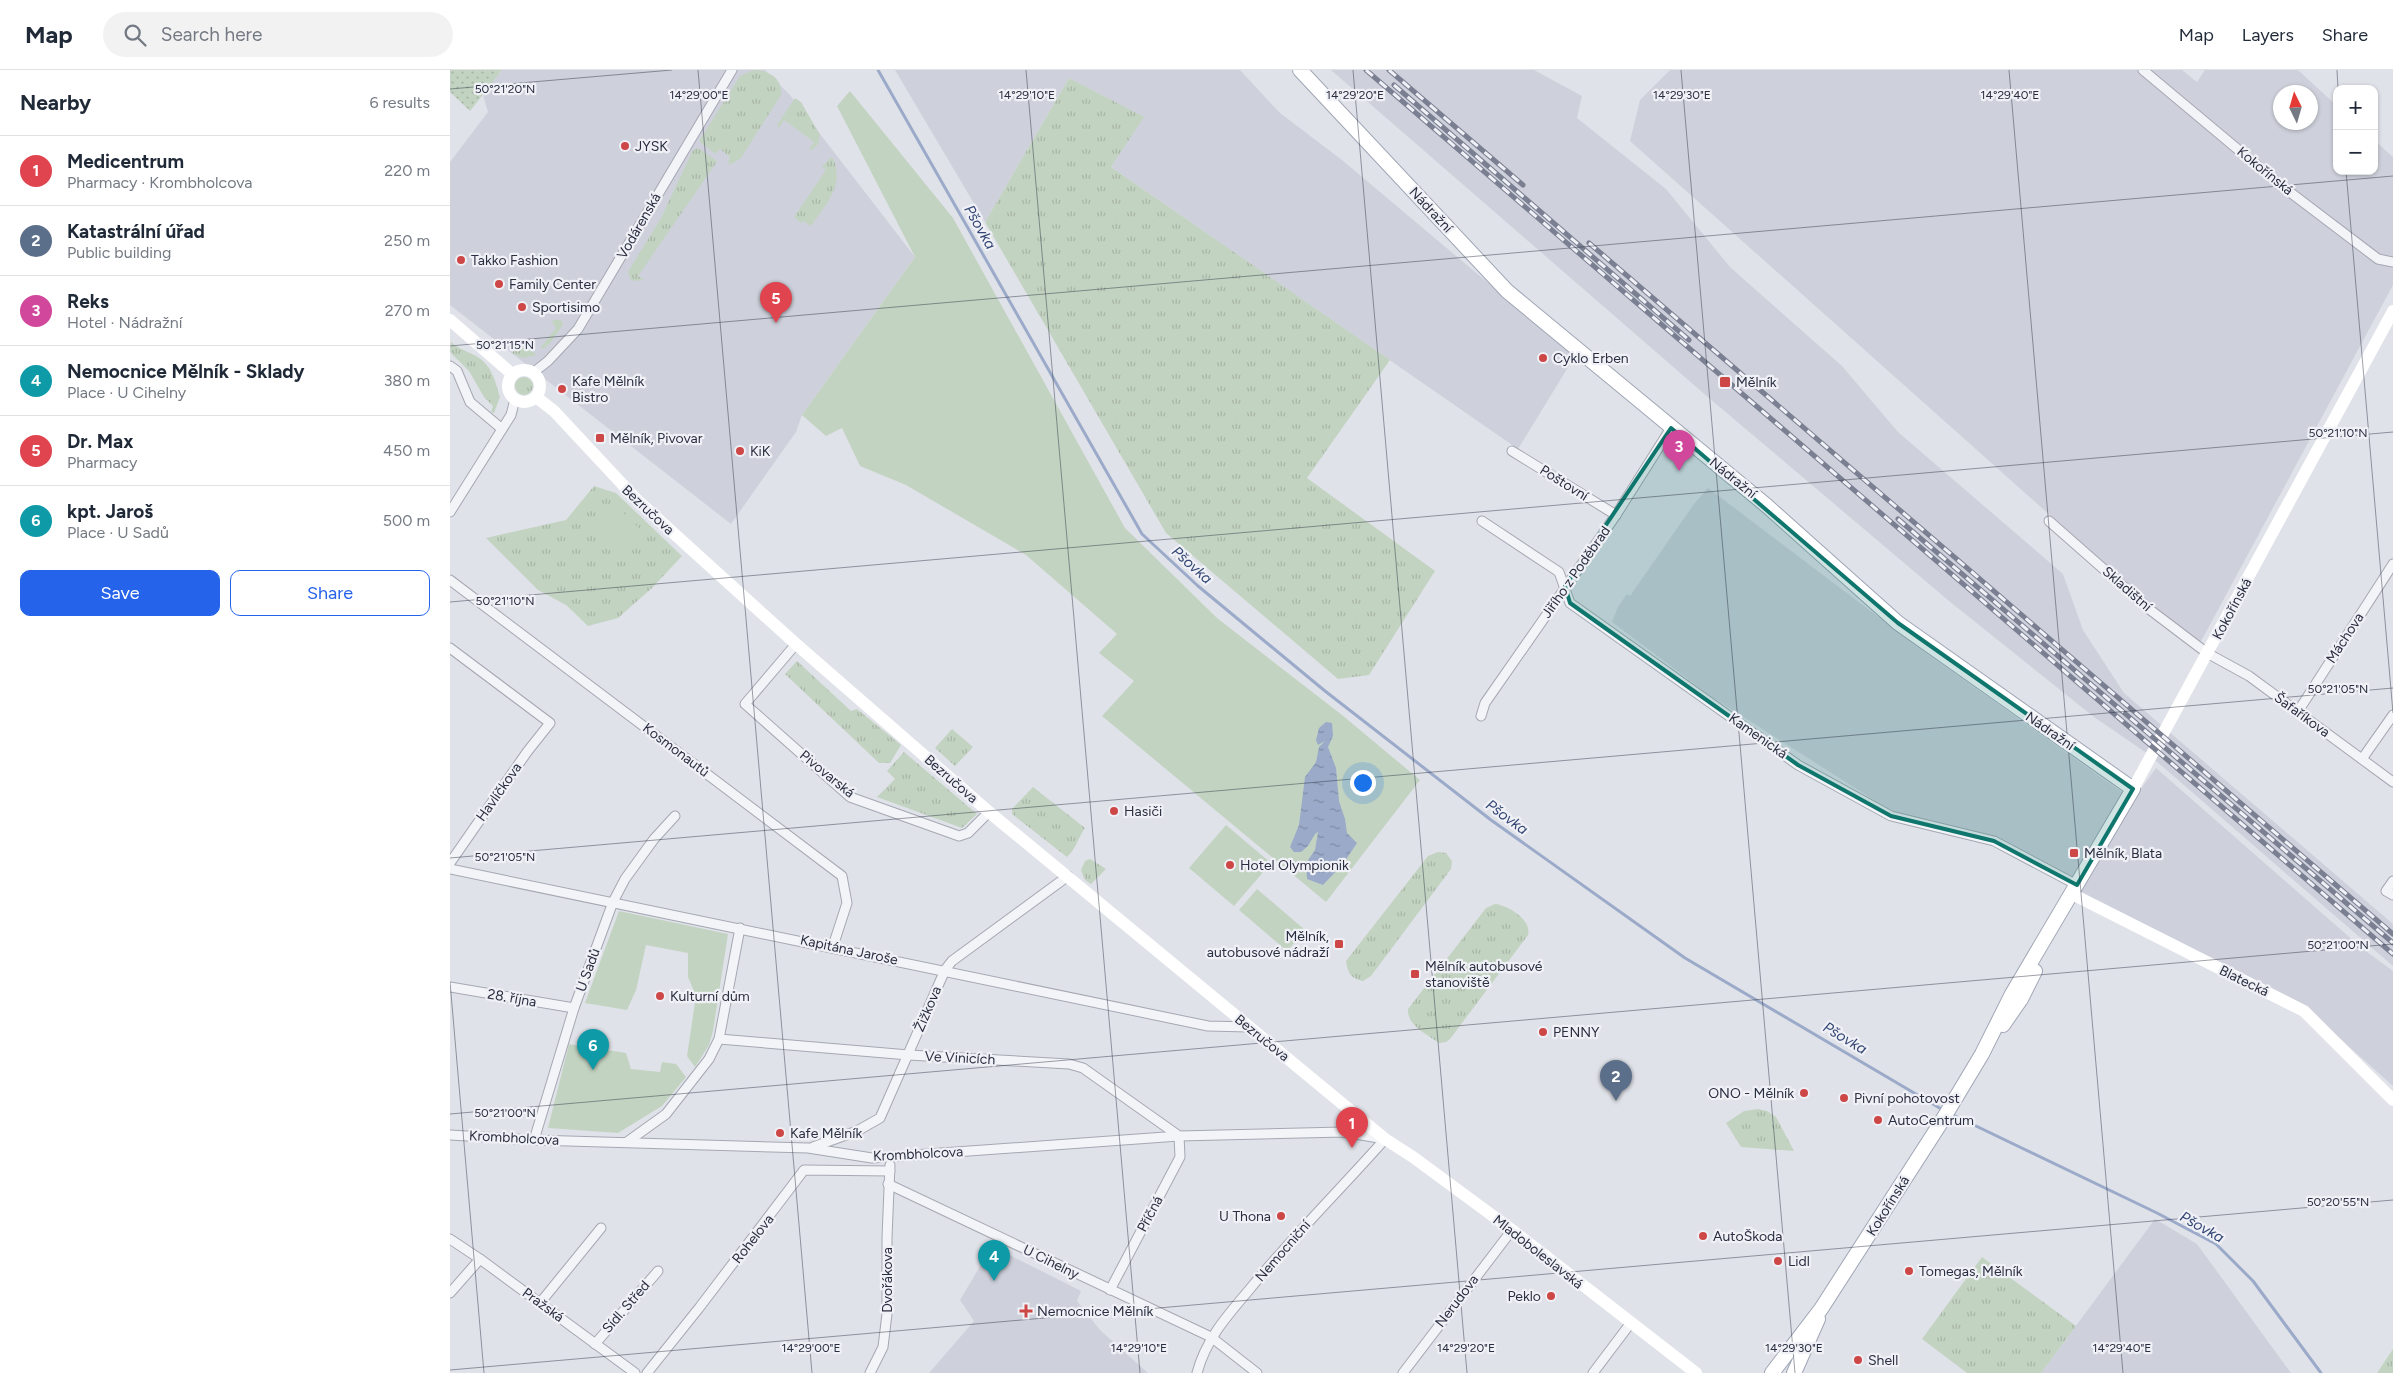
<!DOCTYPE html>
<meta charset="utf-8">
<style>
:root{--surface:#fff;--page:#f2f2f3;--text:#1f2937;--muted:#747a83;--line:#e0e1e3;--accent:#2563eb}
body{margin:0;font-family:Figtree,sans-serif;background:var(--page);color:var(--text)}
.controls{position:absolute;right:15px;top:15px;display:grid;overflow:hidden;border-radius:10px;box-shadow:0 1px 4px #0004}
.controls button{width:45px;height:45px;display:grid;place-items:center;padding:0;border:0;border-bottom:1px solid var(--line);background:var(--surface);color:var(--text);font:25px sans-serif}
.compass{position:absolute;left:1823px;top:15px;width:45px;height:45px;border-radius:50%;background:var(--surface);box-shadow:0 1px 4px #0004;rotate:355deg}
.you{position:absolute;left:912px;top:712px;width:18px;height:18px;margin:-12px;border:4px solid #fff;border-radius:50%;background:#1a73e8;box-shadow:0 0 0 8px #1a73e833}
.badge{display:grid;place-items:center;width:32px;height:32px;border-radius:50%;background:var(--accent);color:#fff;font-size:16px;font-weight:700}
.pin{position:absolute;translate:-50% -41px;filter:drop-shadow(0 1px 2px #0008)}
.pin::after{content:'';position:absolute;top:26px;width:18px;height:15px;background:inherit;clip-path:polygon(0 0,100% 0,50% 100%)}
.list{margin:0;padding:0;list-style:none}
h2{display:flex;justify-content:space-between;align-items:center;height:65px;margin:0;padding:0 20px;font-size:21px}
h2 small{font-size:16px;font-weight:400;color:var(--muted)}
.list li{display:grid;grid-template-columns:32px 1fr auto;gap:15px;align-items:center;box-sizing:border-box;height:70px;padding:0 20px;border-top:1px solid var(--line)}
.list b{display:block;font-size:19px;white-space:nowrap}
.list p{margin:0;font-size:16px;white-space:nowrap;color:var(--muted)}
.list em{font-size:16px;font-style:normal;color:var(--muted)}
.actions{display:flex;gap:10px;padding:15px 20px}
.actions a{flex:1;padding:11px 0;border:1px solid var(--accent);border-radius:10px;text-align:center;font-size:18px;color:var(--accent)}
.actions .main{background:var(--accent);color:#fff}
.icon{flex:none;width:28px;height:28px;fill:none;stroke:currentColor;stroke-width:2;stroke-linecap:round;stroke-linejoin:round}
.map{position:relative;flex:none;width:1943px;height:1303px;overflow:hidden}
header{display:flex;align-items:center;gap:30px;box-sizing:border-box;height:70px;padding:0 25px;background:var(--surface);border-bottom:1px solid var(--line)}
header strong{font-size:24px}
nav{display:flex;gap:28px;margin-inline-start:auto;font-size:18px}
.search{width:350px;height:45px;background:var(--page);display:flex;align-items:center;gap:12px;box-sizing:border-box;padding:0 18px;border-radius:28px;color:var(--muted);font-size:19px}
main{display:flex}
aside{flex:1;background:var(--surface)}
.map>svg:first-child{display:block}
.built{fill:#ced1db;fill-rule:evenodd}
.grass{fill:url(#grass-tufts)}
.park{fill:#c3d3c1}
.garden{fill:url(#garden-dots)}
.water{fill:url(#water-ripples)}
.lines{fill:none;stroke-linecap:round;stroke-linejoin:round}
.stream{stroke:#9baac9;stroke-width:3}
.street-casing{stroke:#a5a8b3;stroke-width:11}
.primary-casing{stroke:#9fa5b5;stroke-width:16}
.street{stroke:#f3f4f7;stroke-width:9}
.secondary{stroke:#fff;stroke-width:12}
.primary{stroke:#fff;stroke-width:14}
.rail-casing{stroke:#7a7f92;stroke-width:5}
.rail{stroke:#f0f1f6;stroke-width:3;stroke-dasharray:9;stroke-linecap:butt}
.marked{fill:#0f766e;fill-opacity:0.2;stroke:#0f766e;stroke-width:4;stroke-linejoin:round}
.ticks{fill:none;stroke:#292e40;stroke-width:1;stroke-opacity:0.45}
.poi-dot{fill:#cd4746;stroke:#f0f1f6;stroke-width:2}
.labels{text-anchor:middle;dominant-baseline:central;stroke-width:4.5;stroke-linejoin:round;paint-order:stroke}
.poi-label{font-size:14px;fill:#292e40;stroke:#f0f1f6;text-anchor:start}
.street-label{font-size:14px;fill:#292e40;stroke:#f0f1f6}
.water-label{font-size:15px;font-style:italic;fill:#334674;stroke:#f0f1f6}
.ticks-label{font-size:12px;text-anchor:middle;fill:#292e40;stroke:#f0f1f6;stroke-width:4.5;stroke-linejoin:round;paint-order:stroke}
</style>
<header>
<strong>Map</strong>
<div class="search"><svg class="icon" aria-label="search" viewBox="0 0 24 24"><circle cx="10" cy="10" r="6"/><path d="M15 15l6 6"/></svg>Search here</div>
<nav><a>Map</a><a>Layers</a><a>Share</a></nav>
</header>
<main>
<aside>
<h2>Nearby<small>6 results</small></h2>
<ul class="list">
<li><span class="badge" style="background:#e0444e">1</span><div><b>Medicentrum</b><p>Pharmacy · Krombholcova</p></div><em>220 m</em></li>
<li><span class="badge" style="background:#5c6f8a">2</span><div><b>Katastrální úřad</b><p>Public building</p></div><em>250 m</em></li>
<li><span class="badge" style="background:#d1479c">3</span><div><b>Reks</b><p>Hotel · Nádražní</p></div><em>270 m</em></li>
<li><span class="badge" style="background:#0f9aa8">4</span><div><b>Nemocnice Mělník - Sklady</b><p>Place · U Cihelny</p></div><em>380 m</em></li>
<li><span class="badge" style="background:#e0444e">5</span><div><b>Dr. Max</b><p>Pharmacy</p></div><em>450 m</em></li>
<li><span class="badge" style="background:#0f9aa8">6</span><div><b>kpt. Jaroš</b><p>Place · U Sadů</p></div><em>500 m</em></li>
</ul>
<div class="actions"><a class="main">Save</a><a>Share</a></div>
</aside>
<div class="map">
<svg width="1943" height="1303" viewBox="0 0 1943 1303">
<defs>
<pattern id="grass-tufts" width="24" height="20" patternUnits="userSpaceOnUse" patternTransform="scale(1.25)"><rect width="24" height="20" fill="#c3d3c1"/><path d="M3 7l-1-3M5 7V3M7 7l1-3M15 17l-1-3M17 17v-4M19 17l1-3" fill="none" stroke="#a8b5a7"/></pattern>
<pattern id="garden-dots" width="8" height="8" patternUnits="userSpaceOnUse" patternTransform="scale(1.25)"><rect width="8" height="8" fill="#c3d3c1"/><path d="M2 2h.1M6 6h.1" fill="none" stroke="#a8b5a7" stroke-width="1.8" stroke-linecap="round"/></pattern>
<pattern id="water-ripples" width="26" height="14" patternUnits="userSpaceOnUse" patternTransform="scale(1.25)"><rect width="26" height="14" fill="#9baac9"/><path d="M2 4q2-2 4 0t4 0M15 11q2-2 4 0t4 0" fill="none" stroke="#7e8ba5"/></pattern>
</defs>
<rect width="100%" height="100%" fill="#e0e2e9"/>
<!-- built -->
<g class="built">
<path d="M52,0H315L340,25L465,187L352,345L346,362L281,454L0,235V92L38,42L33,25Z"/>
<path d="M445,0H790L830,43L892,90L1125,286L1068,379L661,97L693,47L619,8L535,152Z"/>
<path d="M881,0H1084L1132,26L1127,48L1216,119L1280,197L1392,296L1448,362L1613,504L1633,560L1674,623L1943,854V896L1698,684L1644,647L1499,531L1259,328Z"/>
<path d="M1220,0H1732L1747,12L1755,0H1848L1887,36V101H1924V70L1943,87V215L1748,577L1180,71L1190,30ZM1830,22H1860V52H1830Z"/>
<path d="M1258,418L1476,583L1683,730L1706,698L1913,879L1943,901V1016L1856,938L1638,827L1547,770L1446,744L1262,627L1162,552L1168,537L1177,524L1180,526L1244,434Z"/>
<path d="M1705,1149L1747,1174L1841,1303H1591Z"/>
<path d="M542,1176L631,1221L627,1231L650,1260L698,1303H479L524,1251L510,1230Z"/>
</g>
<!-- grass -->
<g class="grass">
<path d="M303,0C318,0 333,8 331,25L291,88L280,95L278,92L280,87L270,79L265,84L249,71L290,6Z"/>
<path d="M619,8L694,47L661,97L940,290L857,408L985,501L919,605L888,609L716,463L535,152Z"/>
<path d="M345,28L351,32L370,65L368,74L362,80L359,79L364,72L334,50L329,58L327,55Z"/>
<path d="M248,78L267,91L266,93L188,206L194,210L181,211L178,202L211,148L243,80Z"/>
<path d="M380,88H383C395,115 376,134 361,156L353,151L351,153L344,147L376,100L372,97Z"/>
<path d="M104,250H111L113,255L100,273L93,279L91,277L106,258L102,252Z"/>
<path d="M1,272C9,279 17,281 26,286C42,295 45,311 50,327L44,343L41,342L43,336L34,327L19,301L0,282Z"/>
<path d="M79,277L86,285L73,288L62,283L67,278Z"/>
<circle cx="74" cy="316" r="9"/>
<path d="M144,416L166,423L232,486L202,518L168,548L138,556L116,535L88,520L36,468L116,450Z"/>
<path d="M347,591L401,641L407,639L451,675L440,693H429L335,604Z"/>
<path d="M502,659L523,677L505,696L485,678Z"/>
<path d="M454,682L527,744L512,758L427,727L445,709L437,701Z"/>
<path d="M583,717L635,758C628,768 626,779 617,787L562,744V739Z"/>
<path d="M988,782L996,783L1002,791L1001,799L921,906L913,911C900,908 898,903 896,891L978,786Z"/>
<path d="M640,789L656,799L641,814L635,810L631,800L635,791Z"/>
<path d="M1045,834C1058,835 1082,850 1078,865L1000,969L996,972L989,973C977,964 957,956 958,939L1036,838Z"/>
<path d="M1308,1039L1317,1041L1326,1047L1344,1081L1291,1077L1276,1053L1294,1041Z"/>
<path d="M1532,1187L1626,1256L1591,1303H1517L1472,1269Z"/>
<path d="M1943,1279V1303H1927Z"/>
</g>
<!-- park -->
<g class="park">
<path d="M400,21L503,148L675,458L767,548L892,645L970,710L876,832L652,646L684,611L649,583L667,564L576,485L456,415L410,396L392,358L376,366L352,345L465,187L387,36Z"/>
<path d="M165,435L191,460L166,486L140,462Z"/>
<path d="M776,755L821,793L784,836L739,798Z"/>
<path d="M807,819L855,860L837,881L789,840Z"/>
<path d="M169,841L278,864L263,961L259,975L245,997L237,986L246,926L238,907V883L196,875L186,920L177,940L135,933Z"/>
<path d="M119,974L176,983L181,999L210,1002L212,992L226,994L236,1007L212,1036L168,1063L98,1058Z"/>
</g>
<!-- garden -->
<path class="garden" d="M0,0H52L20,41L0,22Z"/>
<!-- water -->
<path class="water" d="M876,652L882,653L883,666L878,677L886,698L889,731L895,749L897,763L907,773L893,794L873,815L857,809L856,793L865,780L868,762L865,764L858,776L851,782H844L840,777L849,755L855,707L866,692L869,677L875,671L868,675L866,670L869,658Z"/>
<g class="lines">
<!-- stream -->
<g class="stream">
<path d="M428,0L692,464L748,516L875,621L1041,750L1235,888L1493,1040"/>
<path d="M1501,1044L1707,1143L1766,1174L1803,1211L1871,1303"/>
</g>
<defs>
<g id="street">
<path d="M1693,0L1828,113L1928,189L1943,192"/>
<path d="M0,296L7,301L20,332L52,359"/>
<path d="M84,302L98,291L128,259L282,0"/>
<path d="M1062,381L1166,445"/>
<path d="M0,442L61,345L65,329"/>
<path d="M1032,451L1109,502L1120,533L1348,695L1441,746L1544,771L1627,815"/>
<path d="M1599,451L1699,539L1757,583L1799,606L1943,712"/>
<path d="M0,510L392,806L397,833L383,876"/>
<path d="M346,574L295,634L400,727L509,766L518,763L539,742"/>
<path d="M0,578L100,653L77,682L0,793"/>
<path d="M1847,643L1943,494"/>
<path d="M1031,646L1035,633L1166,445L1221,358"/>
<path d="M1912,689L1943,645"/>
<path d="M0,799L758,956L799,957"/>
<path d="M1943,811L1936,821L1943,825"/>
<path d="M0,917L124,938"/>
<path d="M269,969L459,985L619,994L633,998L729,1066L730,1087L660,1220"/>
<path d="M0,1065L84,1070L358,1078L422,1088L729,1066L893,1062L935,1069"/>
<path d="M84,1070L124,938L163,832L175,809L204,769L225,746"/>
<path d="M177,1072L216,1044L259,989L269,969L290,858"/>
<path d="M363,1077L407,1061L430,1048L495,900L502,891L618,806"/>
<path d="M438,1114L761,1267L807,1303"/>
<path d="M0,1169L30,1189L185,1303"/>
<path d="M0,1223L30,1189"/>
<path d="M90,1233L151,1158"/>
<path d="M145,1274L208,1201"/>
<path d="M197,1303L249,1238L354,1100L440,1101"/>
<path d="M420,1303L433,1277L437,1244V1167L440,1095"/>
<path d="M747,1303C756,1269 777,1246 799,1220C842,1167 890,1120 935,1069"/>
<path d="M953,1303L1062,1160"/>
<path d="M1143,1303L1180,1254"/>
</g>
<g id="primary">
<path d="M850,0L1057,221L1317,436L1448,553L1683,719L1562,924L1532,984L1490,1054L1371,1239L1322,1303"/>
<path d="M1553,955L1571,929L1585,901"/>
<path d="M1344,1303L1368,1249"/>
</g>
</defs>
<!-- street casing -->
<use href="#street" class="street-casing"/>
<!-- primary casing -->
<use href="#primary" class="primary-casing"/>
<!-- street -->
<use href="#street" class="street"/>
<!-- secondary -->
<g class="secondary">
<path d="M0,250L62,304"/>
<circle cx="74" cy="316" r="16"/>
<path d="M86,327L104,341L188,431L346,574L539,742L935,1069L963,1087L1062,1160L1246,1303"/>
<path d="M1683,719L1943,241"/>
<path d="M1622,824L1854,941L1943,1030"/>
</g>
<!-- primary -->
<use href="#primary" class="primary"/>
<defs>
<g id="rail">
<path d="M916,0L1943,884"/>
<path d="M939,0L1073,115"/>
<path d="M944,15L1239,270"/>
<path d="M1139,173L1943,864"/>
<path d="M1448,449L1943,873"/>
</g>
</defs>
<!-- rail casing -->
<use href="#rail" class="rail-casing"/>
<!-- rail -->
<use href="#rail" class="rail"/>
</g>
<!-- marked area -->
<path class="marked" d="M1221,358L1448,553L1683,719L1627,815L1544,771L1441,746L1348,695L1120,533L1115,516Z"/>
<!-- ticks -->
<path class="ticks" d="M248,0L362,1303M576,0L690,1303M903,0L1017,1303M1231,0L1345,1303M1559,0L1673,1303M1887,0L1888,19M0,19L222,0M1896,101L1943,643M0,276L1943,106M0,532L1943,362M0,788L1943,618M0,912L34,1303M0,1044L1943,874M0,1300L1943,1130"/>
<!-- markers -->
<g class="poi-dot">
<circle cx="175" cy="76" r="5"/>
<circle cx="11" cy="190" r="5"/>
<circle cx="49" cy="214" r="5"/>
<circle cx="72" cy="237" r="5"/>
<circle cx="1093" cy="288" r="5"/>
<rect x="1269" y="306" width="12" height="12" rx="2.5"/>
<circle cx="112" cy="319" r="5"/>
<rect x="145" y="363" width="10" height="10" rx="2.5"/>
<circle cx="290" cy="381" r="5"/>
<circle cx="664" cy="741" r="5"/>
<rect x="1619" y="778" width="10" height="10" rx="2.5"/>
<circle cx="780" cy="795" r="5"/>
<rect x="884" y="869" width="10" height="10" rx="2.5"/>
<rect x="960" y="899" width="10" height="10" rx="2.5"/>
<circle cx="210" cy="926" r="5"/>
<circle cx="1093" cy="962" r="5"/>
<circle cx="1354" cy="1023" r="5"/>
<circle cx="1394" cy="1028" r="5"/>
<circle cx="1428" cy="1050" r="5"/>
<circle cx="330" cy="1063" r="5"/>
<circle cx="831" cy="1146" r="5"/>
<circle cx="1253" cy="1166" r="5"/>
<circle cx="1328" cy="1191" r="5"/>
<circle cx="1459" cy="1201" r="5"/>
<circle cx="1101" cy="1226" r="5"/>
<path d="M573.5 1233.5h5v5h5v5h-5v5h-5v-5h-5v-5h5z"/>
<circle cx="1408" cy="1290" r="5"/>
</g>
<g class="labels">
<!-- poi labels -->
<g class="poi-label">
<text x="185" y="76">JYSK</text>
<text x="21" y="190">Takko Fashion</text>
<text x="59" y="214">Family Center</text>
<text x="82" y="237">Sportisimo</text>
<text x="1103" y="288">Cyklo Erben</text>
<text x="122" y="311">Kafe Mělník<tspan x="122" dy="16">Bistro</tspan></text>
<text x="1286" y="312">Mělník</text>
<text x="160" y="368">Mělník, Pivovar</text>
<text x="300" y="381">KiK</text>
<text x="674" y="741">Hasiči</text>
<text x="1634" y="783">Mělník, Blata</text>
<text x="790" y="795">Hotel Olympionik</text>
<text x="879" y="866" text-anchor="end">Mělník,<tspan x="879" dy="16">autobusové nádraží</tspan></text>
<text x="975" y="896">Mělník autobusové<tspan x="975" dy="16">stanoviště</tspan></text>
<text x="220" y="926">Kulturní dům</text>
<text x="1103" y="962">PENNY</text>
<text x="1344" y="1023" text-anchor="end">ONO - Mělník</text>
<text x="1404" y="1028">Pivní pohotovost</text>
<text x="1438" y="1050">AutoCentrum</text>
<text x="340" y="1063">Kafe Mělník</text>
<text x="821" y="1146" text-anchor="end">U Thona</text>
<text x="1263" y="1166">AutoŠkoda</text>
<text x="1338" y="1191">Lidl</text>
<text x="1469" y="1201">Tomegas, Mělník</text>
<text x="1091" y="1226" text-anchor="end">Peklo</text>
<text x="587" y="1241">Nemocnice Mělník</text>
<text x="1418" y="1290">Shell</text>
</g>
<!-- street labels -->
<g class="street-label">
<text transform="translate(1815 101) rotate(39)">Kokořínská</text>
<text transform="translate(981 140) rotate(47)">Nádražní</text>
<text transform="translate(189 156) rotate(-60)">Vodárenská</text>
<text transform="translate(1283 408) rotate(39)">Nádražní</text>
<text transform="translate(1114 413) rotate(32)">Poštovní</text>
<text transform="translate(198 440) rotate(43)">Bezručova</text>
<text transform="translate(1126 502) rotate(-55)">Jiřího z Poděbrad</text>
<text transform="translate(1677 519) rotate(41)">Skladištní</text>
<text transform="translate(1782 539) rotate(-62)">Kokořínská</text>
<text transform="translate(1895 568) rotate(-57)">Máchova</text>
<text transform="translate(1852 645) rotate(36)">Šafaříkova</text>
<text transform="translate(1600 661) rotate(35)">Nádražní</text>
<text transform="translate(1308 666) rotate(35)">Kamenická</text>
<text transform="translate(226 680) rotate(37)">Kosmonautů</text>
<text transform="translate(377 704) rotate(39)">Pivovarská</text>
<text transform="translate(501 709) rotate(41)">Bezručova</text>
<text transform="translate(49 722) rotate(-55)">Havlíčkova</text>
<text transform="translate(399 880) rotate(12)">Kapitána Jaroše</text>
<text transform="translate(138 900) rotate(-70)">U Sadů</text>
<text transform="translate(1794 911) rotate(26)">Blatecká</text>
<text transform="translate(62 928) rotate(10)">28. října</text>
<text transform="translate(478 939) rotate(-67)">Žižkova</text>
<text transform="translate(812 968) rotate(39)">Bezručova</text>
<text transform="translate(510 988) rotate(3)">Ve Vinicích</text>
<text transform="translate(64 1068) rotate(3)">Krombholcova</text>
<text transform="translate(468 1084) rotate(-3)">Krombholcova</text>
<text transform="translate(1438 1136) rotate(-58)">Kokořínská</text>
<text transform="translate(700 1144) rotate(-62)">Příčná</text>
<text transform="translate(303 1169) rotate(-52)">Rohelova</text>
<text transform="translate(833 1181) rotate(-49)">Nemocniční</text>
<text transform="translate(1088 1182) rotate(38)">Mladoboleslavská</text>
<text transform="translate(601 1192) rotate(26)">U Cihelny</text>
<text transform="translate(437 1210) rotate(-90)">Dvořákova</text>
<text transform="translate(1007 1231) rotate(-53)">Nerudova</text>
<text transform="translate(93 1235) rotate(36)">Pražská</text>
<text transform="translate(176 1237) rotate(-49)">Sídl. Střed</text>
</g>
<!-- water labels -->
<g class="water-label">
<text transform="translate(530 157) rotate(60)">Pšovka</text>
<text transform="translate(742 495) rotate(42)">Pšovka</text>
<text transform="translate(1057 747) rotate(36)">Pšovka</text>
<text transform="translate(1395 968) rotate(31)">Pšovka</text>
<text transform="translate(1752 1157) rotate(29)">Pšovka</text>
</g>
</g>
<g class="ticks-label">
<text x="55" y="23">50°21'20"N</text>
<text x="249" y="29">14°29'00"E</text>
<text x="577" y="29">14°29'10"E</text>
<text x="905" y="29">14°29'20"E</text>
<text x="1232" y="29">14°29'30"E</text>
<text x="1560" y="29">14°29'40"E</text>
<text x="55" y="279">50°21'15"N</text>
<text x="1888" y="367">50°21'10"N</text>
<text x="55" y="535">50°21'10"N</text>
<text x="1888" y="623">50°21'05"N</text>
<text x="55" y="791">50°21'05"N</text>
<text x="1888" y="879">50°21'00"N</text>
<text x="55" y="1047">50°21'00"N</text>
<text x="1888" y="1136">50°20'55"N</text>
<text x="361" y="1282">14°29'00"E</text>
<text x="689" y="1282">14°29'10"E</text>
<text x="1016" y="1282">14°29'20"E</text>
<text x="1344" y="1282">14°29'30"E</text>
<text x="1672" y="1282">14°29'40"E</text>
</g>
</svg>
<div class="controls">
<button>+</button>
<button>−</button>
</div>
<svg class="compass" viewBox="-18 -18 36 36"><path d="M0-13l5 13h-10z" fill="#e53935"/><path d="M0 13l5-13h-10z" fill="#747a83"/></svg>
<div class="you"></div>
<div class="pin badge" style="left:902px;top:1078px;background:#e0444e">1</div>
<div class="pin badge" style="left:1166px;top:1031px;background:#5c6f8a">2</div>
<div class="pin badge" style="left:1229px;top:401px;background:#d1479c">3</div>
<div class="pin badge" style="left:544px;top:1211px;background:#0f9aa8">4</div>
<div class="pin badge" style="left:326px;top:253px;background:#e0444e">5</div>
<div class="pin badge" style="left:143px;top:1000px;background:#0f9aa8">6</div>
</div>
</main>
